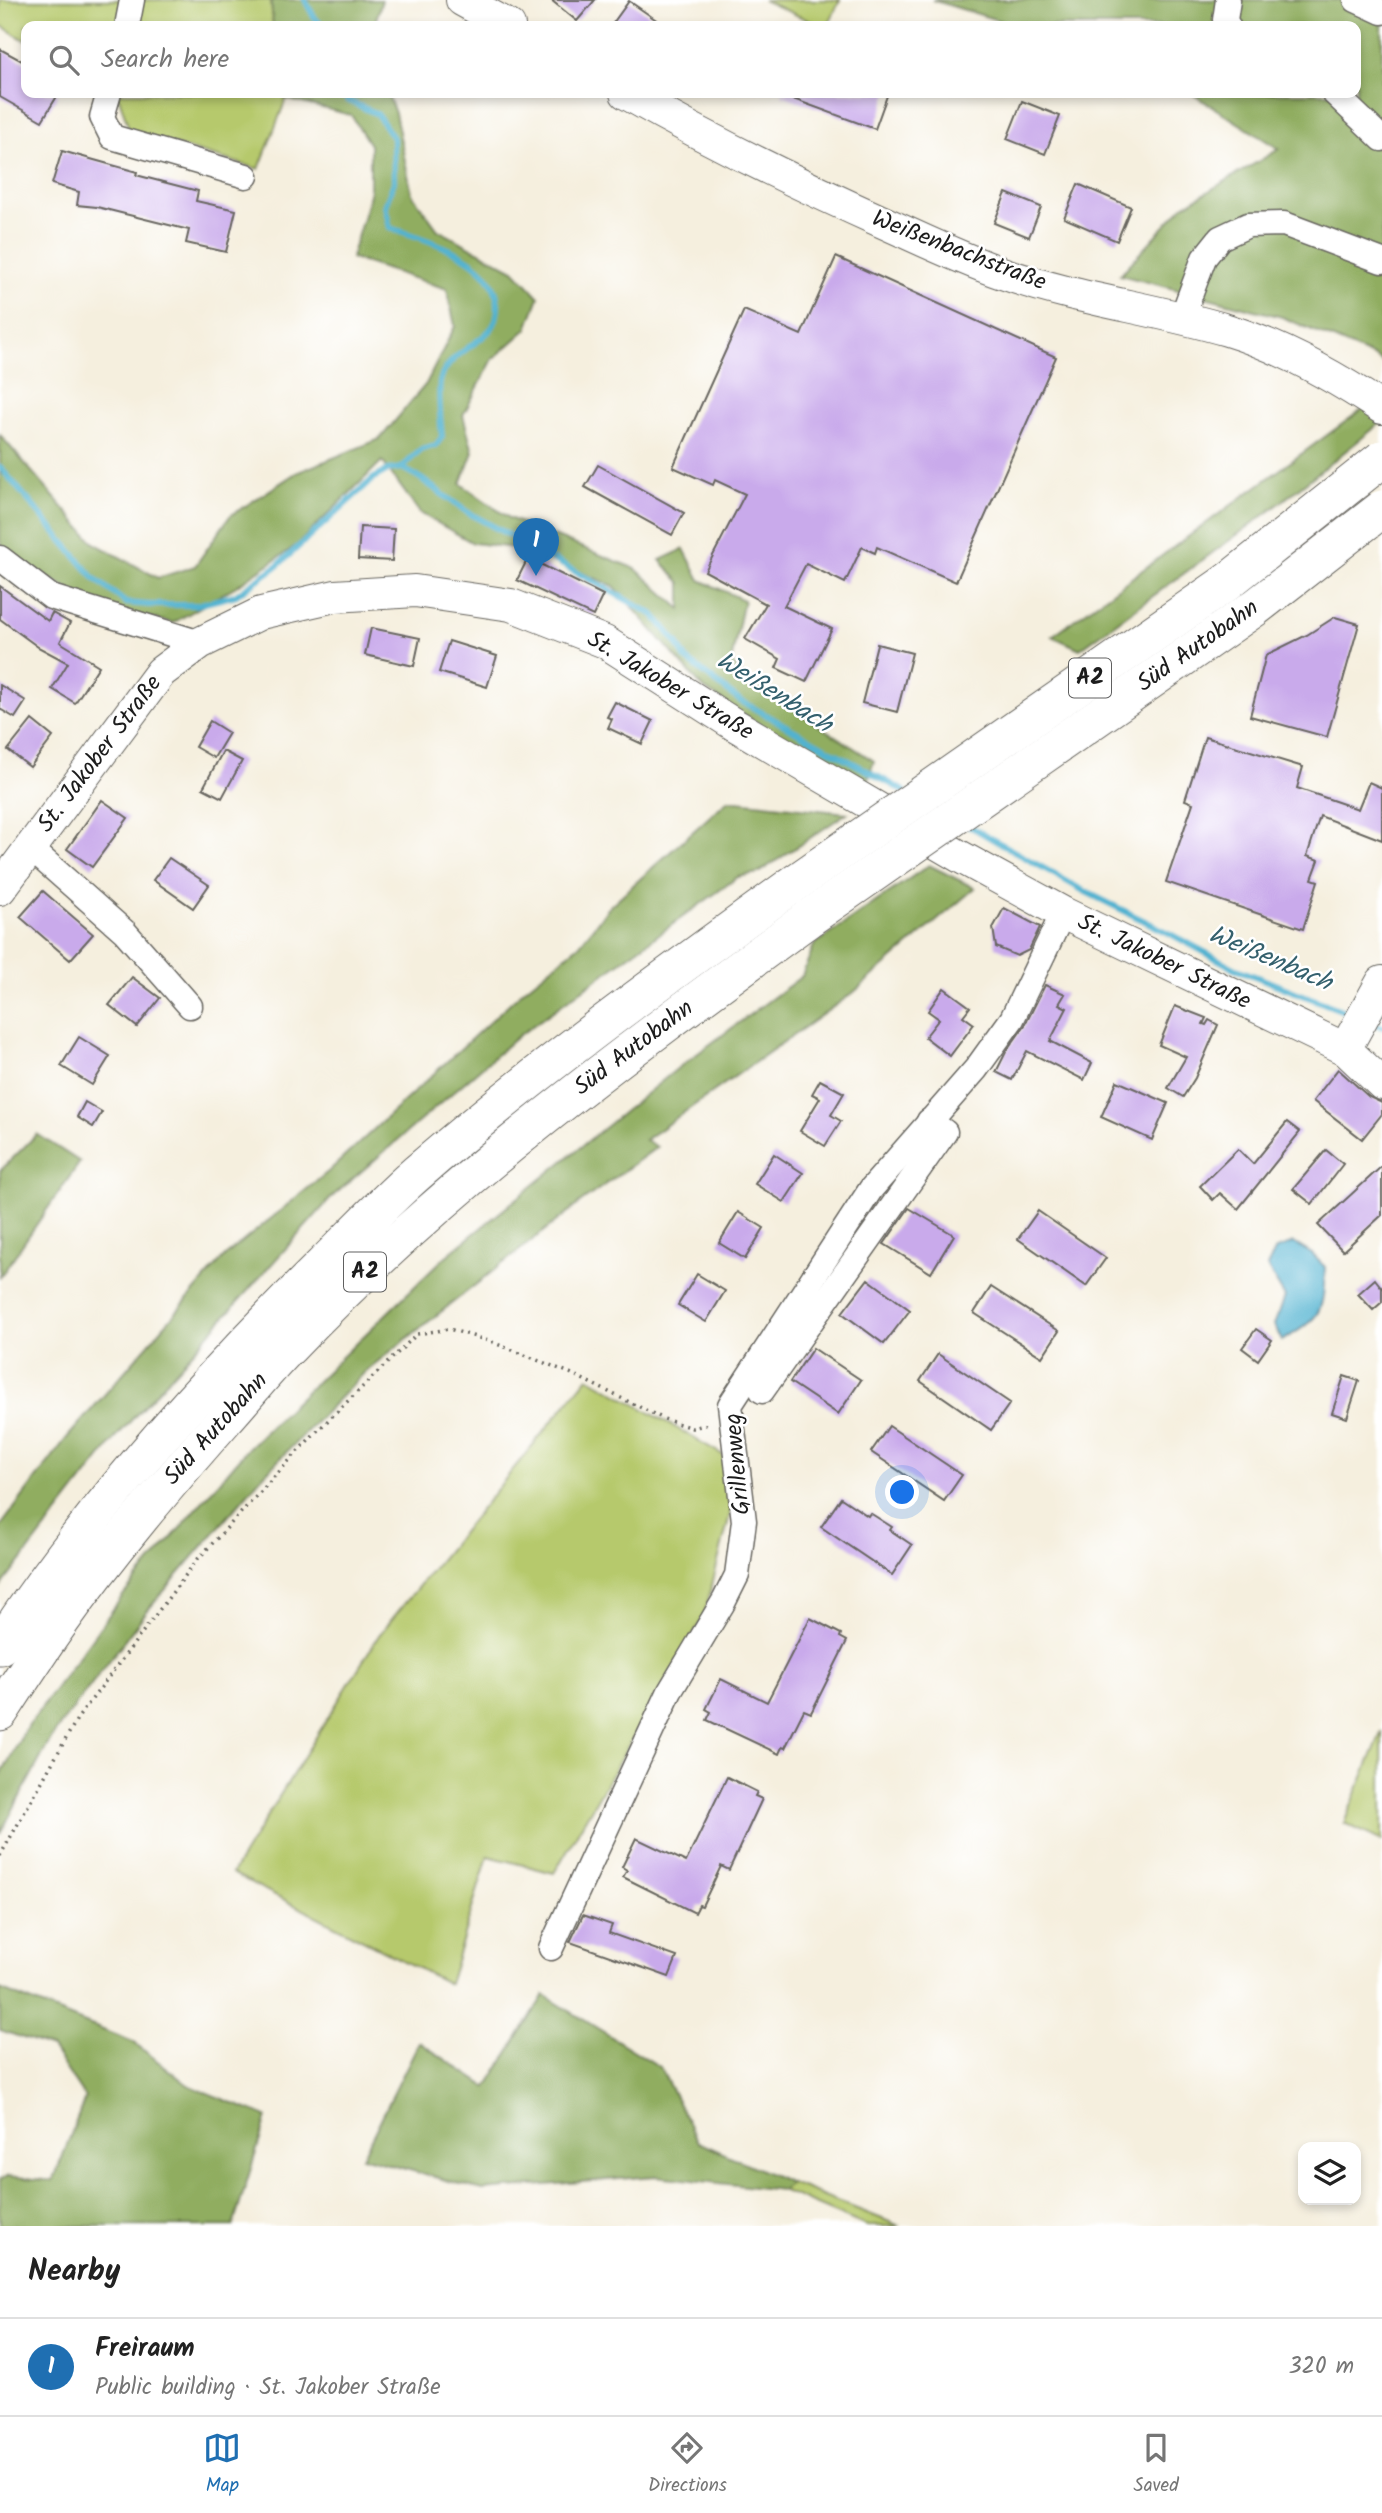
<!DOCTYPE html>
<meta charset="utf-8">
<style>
:root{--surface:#fff;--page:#f2f2f2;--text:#222;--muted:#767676;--line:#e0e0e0;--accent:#1f6fb2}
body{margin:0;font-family:Kalam,sans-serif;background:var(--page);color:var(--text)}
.controls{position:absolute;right:21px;bottom:21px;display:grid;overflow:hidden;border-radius:14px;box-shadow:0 4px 10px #0003}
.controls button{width:63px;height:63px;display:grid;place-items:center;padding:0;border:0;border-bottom:2px solid var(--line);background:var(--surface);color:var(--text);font:35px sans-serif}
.you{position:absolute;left:903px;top:1493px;width:24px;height:24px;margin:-18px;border:5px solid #fff;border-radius:50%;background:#1a73e8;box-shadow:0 0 0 10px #1a73e833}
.badge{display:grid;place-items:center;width:46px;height:46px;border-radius:50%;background:var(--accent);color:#fff;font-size:23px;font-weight:700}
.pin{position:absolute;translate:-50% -58px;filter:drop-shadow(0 2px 4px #0008)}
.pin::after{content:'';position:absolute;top:37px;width:24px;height:21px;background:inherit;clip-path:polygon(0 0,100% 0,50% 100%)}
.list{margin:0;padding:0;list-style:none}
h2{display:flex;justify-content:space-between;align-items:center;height:91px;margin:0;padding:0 28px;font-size:30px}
h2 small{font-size:23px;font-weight:400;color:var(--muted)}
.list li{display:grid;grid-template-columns:46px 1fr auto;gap:21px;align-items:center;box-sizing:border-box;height:98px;padding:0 28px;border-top:2px solid var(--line)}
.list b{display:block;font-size:26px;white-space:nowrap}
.list p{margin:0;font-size:23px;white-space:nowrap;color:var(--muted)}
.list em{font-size:23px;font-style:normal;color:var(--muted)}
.icon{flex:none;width:38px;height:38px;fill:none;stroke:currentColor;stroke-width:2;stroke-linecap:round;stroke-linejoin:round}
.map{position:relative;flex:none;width:1382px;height:2226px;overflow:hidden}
.search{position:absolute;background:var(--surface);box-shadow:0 4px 10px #0003;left:21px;right:21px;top:21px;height:77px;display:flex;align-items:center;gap:18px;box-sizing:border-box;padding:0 24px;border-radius:14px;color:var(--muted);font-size:26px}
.sheet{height:189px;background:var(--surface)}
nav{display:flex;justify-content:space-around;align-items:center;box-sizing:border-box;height:98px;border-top:2px solid var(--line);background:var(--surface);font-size:19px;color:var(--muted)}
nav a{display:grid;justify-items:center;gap:4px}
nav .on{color:var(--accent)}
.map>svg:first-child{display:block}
.green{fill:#b6c96c;stroke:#697244;stroke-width:2}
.forest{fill:#90ad60;stroke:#56643e;stroke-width:2}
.water{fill:#51b2d0;stroke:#366776;stroke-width:2}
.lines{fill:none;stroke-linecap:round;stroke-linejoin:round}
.stream{stroke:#51b2d0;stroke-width:6}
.building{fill:#c9aaeb}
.minor-casing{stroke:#686660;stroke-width:27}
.major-casing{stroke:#686660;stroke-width:34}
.highway-casing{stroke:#686660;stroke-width:39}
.path{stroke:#686660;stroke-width:3.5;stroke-dasharray:2 5;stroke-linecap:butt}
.minor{stroke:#fff;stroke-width:24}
.major{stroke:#fff;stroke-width:32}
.highway{stroke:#fff;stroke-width:37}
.highway-bridge-casing{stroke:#686660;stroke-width:39;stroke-linecap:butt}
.highway-bridge{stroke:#fff;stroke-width:37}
.labels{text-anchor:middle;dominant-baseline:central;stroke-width:5;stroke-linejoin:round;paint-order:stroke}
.shield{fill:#fff;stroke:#606060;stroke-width:2}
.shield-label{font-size:23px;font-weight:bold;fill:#1c1c1c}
.street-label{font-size:24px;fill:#1c1c1c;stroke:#fff}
.water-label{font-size:26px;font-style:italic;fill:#34606d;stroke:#fff}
</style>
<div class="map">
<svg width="1382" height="2226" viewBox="0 0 1382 2226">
<rect width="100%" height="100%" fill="#fff"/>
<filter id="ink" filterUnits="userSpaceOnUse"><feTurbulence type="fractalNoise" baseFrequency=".0143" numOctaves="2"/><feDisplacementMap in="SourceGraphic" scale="14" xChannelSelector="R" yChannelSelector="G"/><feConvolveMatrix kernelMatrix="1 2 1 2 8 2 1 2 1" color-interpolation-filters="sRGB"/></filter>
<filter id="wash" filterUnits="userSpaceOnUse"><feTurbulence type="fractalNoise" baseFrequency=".00686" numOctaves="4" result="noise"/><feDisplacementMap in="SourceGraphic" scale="28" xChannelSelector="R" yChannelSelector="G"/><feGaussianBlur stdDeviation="1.57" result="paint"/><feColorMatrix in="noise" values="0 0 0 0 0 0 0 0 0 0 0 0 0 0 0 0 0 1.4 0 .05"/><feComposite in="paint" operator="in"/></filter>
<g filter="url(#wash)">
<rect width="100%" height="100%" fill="#f5efde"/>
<!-- green -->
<g class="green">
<path d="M0,0H271L273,26H26V41L0,25Z"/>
<path d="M763,0H840L828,26H821Z"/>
<path d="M111,93H281L286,99L259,169L130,132L119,98Z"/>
<path d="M588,1377L723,1455L733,1503L704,1616L554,1873L488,1856L449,1984L232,1873L379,1635Z"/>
<path d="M1382,1731V1841L1344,1823Z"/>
<path d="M791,2183L900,2226H866L781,2190Z"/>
</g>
<!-- forest -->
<g class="forest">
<path d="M271,0H382L374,26H273Z"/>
<path d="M932,0H1382V362L1375,357L1282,317L1120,275L1182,207L1279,149L1191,93H1356V26H1017Z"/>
<path d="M281,93H387L395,113L412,194L438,230L514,270L539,297L527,329L493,359L463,415L473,452L461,484L509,518L636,569L681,609V583L660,560L684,549L700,580L744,600L731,662L745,678L874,761L864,792L703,688L614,586L523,549L473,543L420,513L382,461L297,545L238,585L173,623L100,607L12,557L0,542V435L94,543L158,578L195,566L230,516L296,473L380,439L426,384L455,326L447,289L351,258L370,194V145L351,115L286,99Z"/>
<path d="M1382,395V422L1270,511L1080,649L1052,636Z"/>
<path d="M728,800L847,813L758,873L738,877L517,1037L333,1196L118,1435L0,1588V1527L66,1439L225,1256L329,1171L525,989L579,945L611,905Z"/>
<path d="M929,865L975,888L853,993L645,1140L657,1147L581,1202L367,1370L261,1478L147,1611L53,1735L0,1834V1777L25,1730L124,1594L248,1448L445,1257L678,1068L802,976L814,945Z"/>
<path d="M37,1134L80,1162L0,1277V1171Z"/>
<path d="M0,1989L133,2042L188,2085L267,2117L233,2226H0V2181L8,2176L53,2181L85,2098L52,2048L0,2030Z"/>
<path d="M544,1995L660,2067L698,2142L791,2183L781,2190L656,2176L482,2190L362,2157L419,2042L487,2087Z"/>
</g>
<!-- water -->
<path class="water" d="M1294,1243L1312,1254L1325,1267C1323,1313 1323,1316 1282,1341L1274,1325L1285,1297L1267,1267L1276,1249Z"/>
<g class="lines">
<!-- stream -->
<g class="stream">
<path d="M305,0L314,17L323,26"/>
<path d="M346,93L347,100L377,114L393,138L394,182L385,206L390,228C427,240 495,257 498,304C498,313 497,322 491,329C476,346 449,355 441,378C437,388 441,425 442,437L436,445L420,450L402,468"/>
<path d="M0,467L94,578L126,603L149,605H196L236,595L277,566L374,478L388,470L402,468L420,478L467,512L654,615L677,643L686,659L739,700L904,791"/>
<path d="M966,824L1082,890L1169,933L1234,968L1354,1015"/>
<path d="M1371,1022L1382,1027"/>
</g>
</g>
<g id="blocks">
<!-- building -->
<g class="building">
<path d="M551,0H595L577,21Z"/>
<path d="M629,1L665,26H611Z"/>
<path d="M0,49L26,63V93H59L42,121L0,97Z"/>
<path d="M783,93H888L875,129L782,95Z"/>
<path d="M1022,101L1060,116L1045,154L1007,139Z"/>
<path d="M62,151L137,172L136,175L198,191L196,201L236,210L226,252L186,243L189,230L97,207L77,205L79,192L52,184Z"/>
<path d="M1078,184L1131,207L1117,241L1064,218Z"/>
<path d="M1006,193L1041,207L1029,237L994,223Z"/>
<path d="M836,257L1056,357L956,582L877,547L875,553L862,547L845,583L806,564L784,606L832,629L806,682L776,668L780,659L745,639L766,604L705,571L745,494L715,480L713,485L673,467L744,310L801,335Z"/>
<path d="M598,465L684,513L672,535L585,487Z"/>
<path d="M360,527L394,529L392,561L358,559Z"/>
<path d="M528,558L603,595L593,616L517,580Z"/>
<path d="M0,586L48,621L52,613L70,623L60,642L99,666L75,703L52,689L68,663L38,647L0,619Z"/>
<path d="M1335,617L1359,624L1327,737L1250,716L1266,655L1307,635Z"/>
<path d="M371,628L420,638L414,666L365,655Z"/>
<path d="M449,641L497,656L487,687L439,672Z"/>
<path d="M877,644L912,653L897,712L862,703Z"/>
<path d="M0,685L26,701L15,718L0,709Z"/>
<path d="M615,702L653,721L642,744L608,728L612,719L607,717Z"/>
<path d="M32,720L53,737L30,767L8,750Z"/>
<path d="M210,721L229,733L214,758L195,747Z"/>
<path d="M1205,737L1303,767L1297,788L1358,809L1369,782L1382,788V840L1320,816L1307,856L1319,860L1312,879L1318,881L1303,929L1166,882L1193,803L1185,800Z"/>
<path d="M223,751L242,761L222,798L203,788Z"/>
<path d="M102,800L128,818L92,867L67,849Z"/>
<path d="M169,858L209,885L193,908L153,880Z"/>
<path d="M43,891L93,934L70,960L20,917Z"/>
<path d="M1004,908L1040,927L1029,950L1017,956L996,947L993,928Z"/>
<path d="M132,977L160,998L137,1027L109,1005Z"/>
<path d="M1045,985L1065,994L1059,1004L1067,1008L1050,1041L1092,1063L1084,1080L1027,1051L1012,1080L996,1072L1006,1052L1025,1025Z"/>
<path d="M944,988L970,1007L963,1016L974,1024L950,1056L925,1037L939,1019L928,1011Z"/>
<path d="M1175,1006L1206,1018L1203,1024L1206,1025L1209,1020L1218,1025L1195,1078L1183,1097L1168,1088L1186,1057L1159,1045Z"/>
<path d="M79,1037L110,1056L92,1085L61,1066Z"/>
<path d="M1338,1069L1369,1097L1382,1103V1114L1362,1139L1313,1101Z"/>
<path d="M820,1080L844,1093L831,1115L841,1121L825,1146L800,1131L820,1098L812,1094Z"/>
<path d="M1117,1081L1168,1103L1152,1140L1101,1117Z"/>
<path d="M85,1102L102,1112L93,1127L77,1117Z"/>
<path d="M1287,1122L1300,1132L1238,1209L1220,1193L1213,1200L1200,1186L1238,1149L1253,1164Z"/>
<path d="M1326,1150L1343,1164L1312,1204L1293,1189Z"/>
<path d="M774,1154L803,1173L784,1202L755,1184Z"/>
<path d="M1382,1166V1215L1343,1251L1318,1225Z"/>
<path d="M909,1208L954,1235L931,1273L884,1244Z"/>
<path d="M1038,1211L1106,1258L1086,1286L1018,1239Z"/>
<path d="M738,1212L764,1228L745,1259L719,1243Z"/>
<path d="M697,1274L725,1291L706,1322L678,1305Z"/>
<path d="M868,1279L910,1310L884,1344L842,1313Z"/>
<path d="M1375,1279L1382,1288V1302L1373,1310L1358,1294Z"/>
<path d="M991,1287L1059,1331L1042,1357L974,1313Z"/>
<path d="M1256,1329L1272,1340L1258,1360L1242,1348Z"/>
<path d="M813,1348L861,1380L838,1414L790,1382Z"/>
<path d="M938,1354L1010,1403L991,1430L920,1381Z"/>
<path d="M1344,1376L1359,1381L1347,1418L1332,1413Z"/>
<path d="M889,1426L962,1475L944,1501L871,1452Z"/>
<path d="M841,1498L868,1516L870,1513L892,1527L890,1530L912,1545L892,1575L821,1527Z"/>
<path d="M810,1618L841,1634L840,1637L847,1641L811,1713L804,1710L785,1748L782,1747L779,1754L707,1720L711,1712L706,1709L721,1679L767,1702Z"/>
<path d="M727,1777L757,1792L755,1796L762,1799L729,1870L721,1866L702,1906L699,1905L695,1913L623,1877L627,1870L622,1867L636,1838L686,1862Z"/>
<path d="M583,1915L612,1925L609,1933L677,1957L669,1977L570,1942Z"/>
</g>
</g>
</g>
<g filter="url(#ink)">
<use href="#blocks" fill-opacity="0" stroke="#686660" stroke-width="2"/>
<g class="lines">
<defs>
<g id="minor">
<path d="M1356,0L1382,12"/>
<path d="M127,26L132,0"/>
<path d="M1228,26L1225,20L1228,0"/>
<path d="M109,93L102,117L112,137L246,176"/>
<path d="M1334,93L1382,139"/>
<path d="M1182,317L1204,258L1220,238L1248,225L1284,224L1382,261"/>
<path d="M0,558L51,597L200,643"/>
<path d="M29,847L125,932L190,1006"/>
<path d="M762,1391L945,1132L929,1121"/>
<path d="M551,1948L670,1691L724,1601L737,1575L744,1521L730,1405L871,1189L976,1069L1012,1019L1063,913"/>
</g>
<g id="major">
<path d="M462,0L509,26"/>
<path d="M626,93C710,141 796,183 885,223C923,240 962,259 1002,273C1075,299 1153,308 1227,330C1283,347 1334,376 1382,408"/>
<path d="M0,889L161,672L200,643L261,613L335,596L415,591L511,605L605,642L735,725L959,856L1063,913L1345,1049L1382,1084"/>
<path d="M1345,1049L1382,982"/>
</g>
<g id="highway">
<path d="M0,1646C92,1507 204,1382 322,1266C353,1235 384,1202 417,1173C536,1070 664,978 791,886"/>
<path d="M0,1712C20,1681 40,1650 61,1621C111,1550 167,1485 224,1420C246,1396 266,1370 289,1347C445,1183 630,1049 812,916"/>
</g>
</defs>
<!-- minor casing -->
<use href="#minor" class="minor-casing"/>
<!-- major casing -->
<use href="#major" class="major-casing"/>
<!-- highway casing -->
<use href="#highway" class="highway-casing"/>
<!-- path -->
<path class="path" d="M0,1856L77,1719L197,1560L315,1433L417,1334L449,1329L492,1342L570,1373L664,1419L692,1428L709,1424"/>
<!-- minor -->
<use href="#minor" class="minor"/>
<!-- major -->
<use href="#major" class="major"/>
<!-- highway -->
<use href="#highway" class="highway"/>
<defs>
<g id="highway-bridge">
<path d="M791,886L1226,583L1382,459"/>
<path d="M812,916L1256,607L1382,509"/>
</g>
</defs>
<!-- highway-bridge casing -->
<use href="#highway-bridge" class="highway-bridge-casing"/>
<!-- highway-bridge -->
<use href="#highway-bridge" class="highway-bridge"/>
</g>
</g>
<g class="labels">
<!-- shield labels -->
<g class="shield">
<rect x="1069" y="658.5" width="42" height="39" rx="5"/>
<rect x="344" y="1252.5" width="42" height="39" rx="5"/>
</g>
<g class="shield-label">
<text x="1090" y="678">A2</text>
<text x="365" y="1272">A2</text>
</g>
<!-- street labels -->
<g class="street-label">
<text transform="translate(959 251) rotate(21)">Weißenbachstraße</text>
<text transform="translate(1198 646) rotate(-35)">Süd Autobahn</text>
<text transform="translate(670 686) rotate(31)">St. Jakober Straße</text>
<text transform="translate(100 754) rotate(-53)">St. Jakober Straße</text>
<text transform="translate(1164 962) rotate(26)">St. Jakober Straße</text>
<text transform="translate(634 1048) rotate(-37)">Süd Autobahn</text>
<text transform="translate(216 1429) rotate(-48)">Süd Autobahn</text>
<text transform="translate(738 1464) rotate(-95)">Grillenweg</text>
</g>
<!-- water labels -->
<g class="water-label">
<text transform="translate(774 693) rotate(32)">Weißenbach</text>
<text transform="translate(1270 959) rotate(23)">Weißenbach</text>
</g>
</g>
</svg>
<div class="controls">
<button><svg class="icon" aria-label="layers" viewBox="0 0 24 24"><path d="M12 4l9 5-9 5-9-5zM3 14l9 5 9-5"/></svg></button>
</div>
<div class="you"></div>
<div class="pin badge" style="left:536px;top:576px">1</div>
<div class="search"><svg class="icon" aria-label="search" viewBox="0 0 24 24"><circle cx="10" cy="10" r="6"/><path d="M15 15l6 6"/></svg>Search here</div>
</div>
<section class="sheet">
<h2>Nearby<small></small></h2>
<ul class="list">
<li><span class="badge">1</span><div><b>Freiraum</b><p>Public building · St. Jakober Straße</p></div><em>320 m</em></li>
</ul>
</section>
<nav>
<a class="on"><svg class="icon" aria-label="map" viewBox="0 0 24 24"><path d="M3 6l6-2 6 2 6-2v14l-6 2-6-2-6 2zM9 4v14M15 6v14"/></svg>Map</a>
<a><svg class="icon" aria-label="directions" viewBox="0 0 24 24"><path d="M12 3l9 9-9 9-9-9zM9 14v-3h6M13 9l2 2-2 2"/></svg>Directions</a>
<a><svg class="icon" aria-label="saved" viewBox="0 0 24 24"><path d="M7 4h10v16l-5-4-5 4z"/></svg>Saved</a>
</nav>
